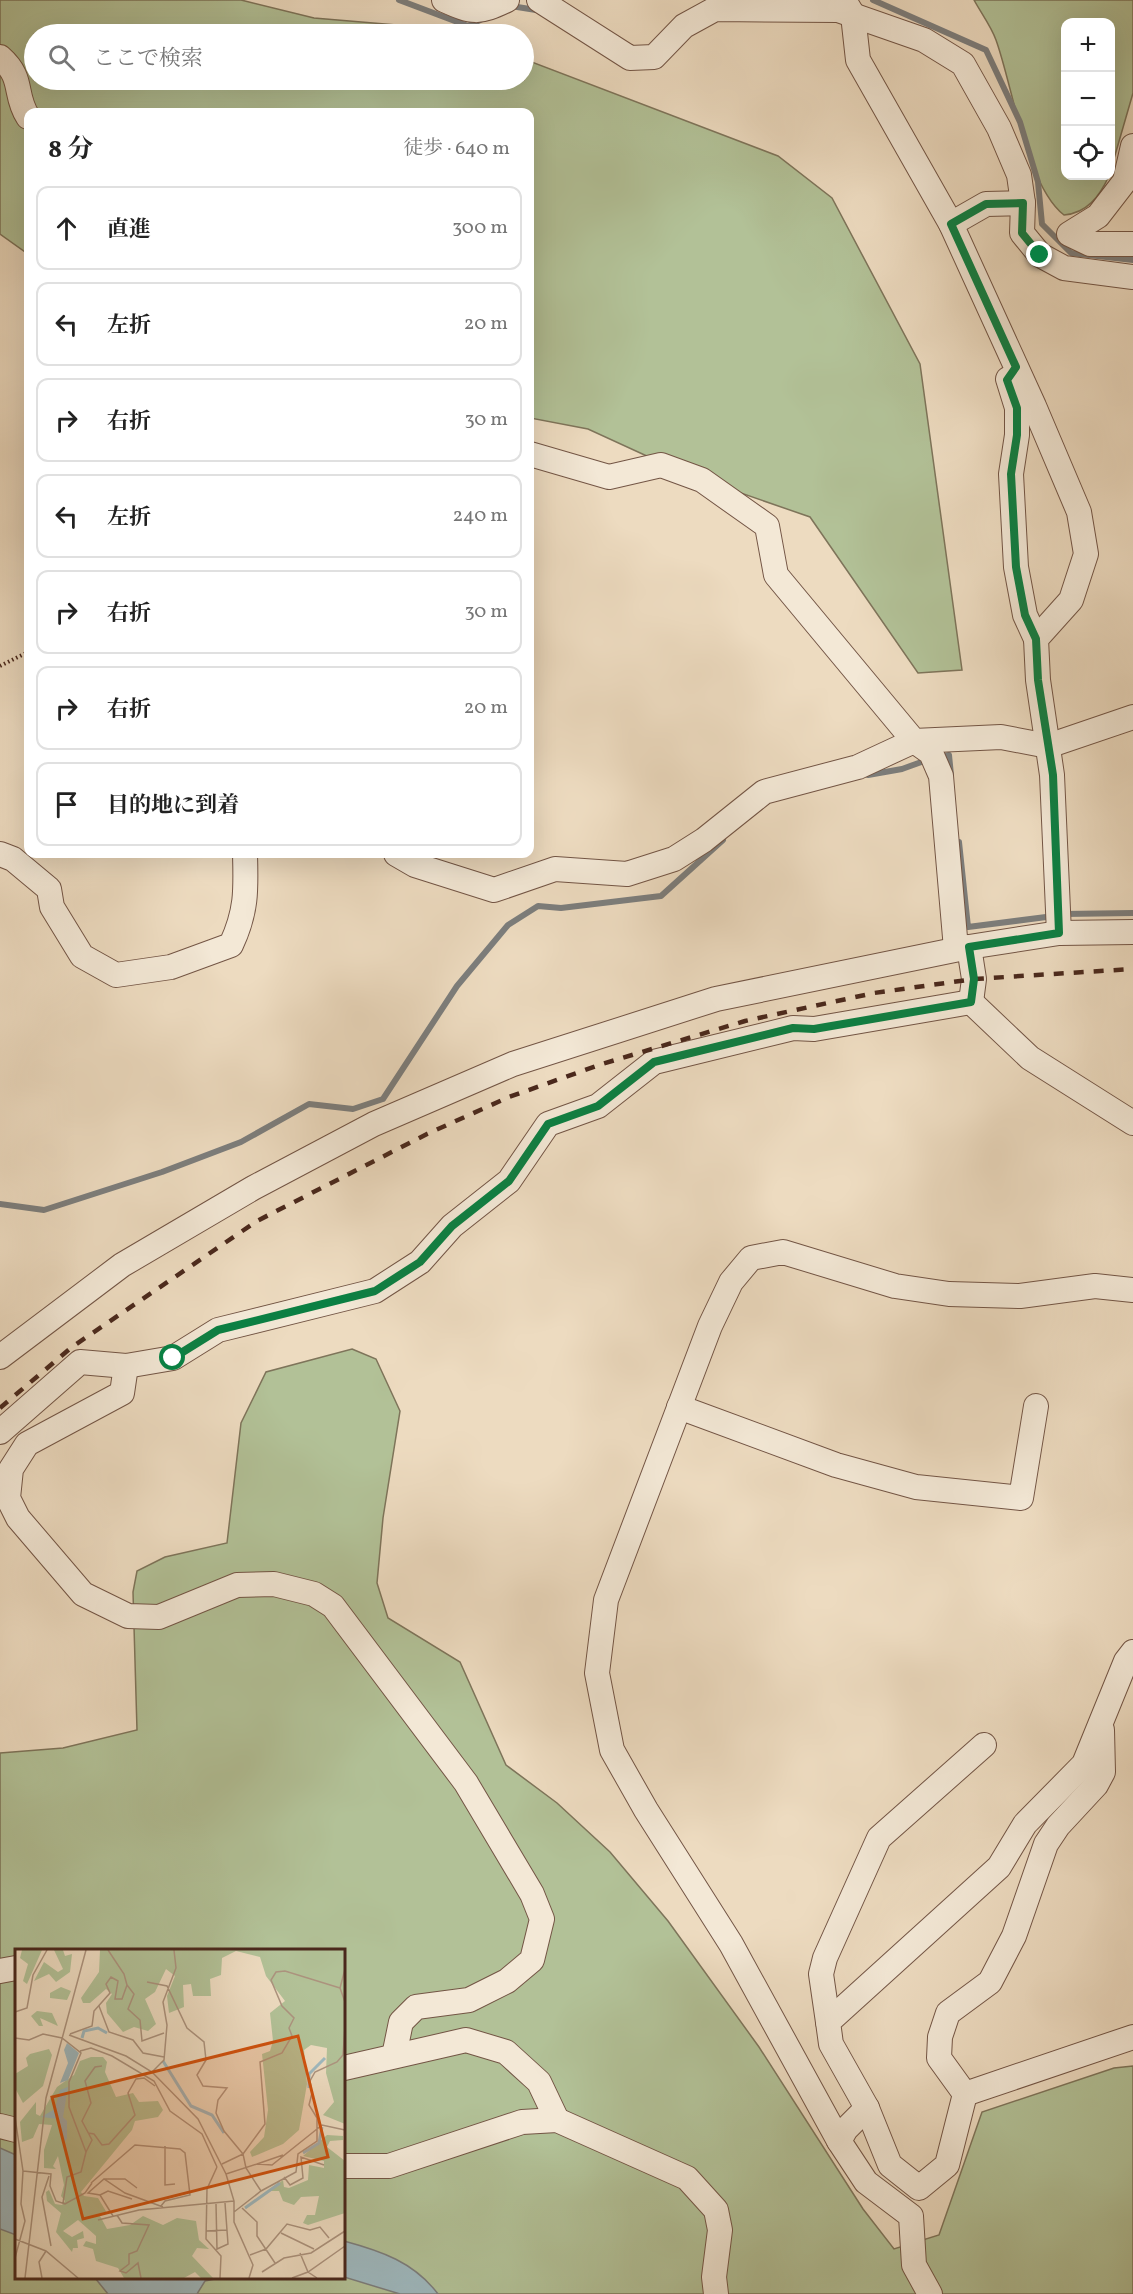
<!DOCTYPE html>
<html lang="ja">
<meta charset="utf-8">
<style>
:root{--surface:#fff;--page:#f6f6f6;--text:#222;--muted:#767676;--line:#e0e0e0}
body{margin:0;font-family:Vollkorn,"Noto Serif JP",serif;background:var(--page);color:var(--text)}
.controls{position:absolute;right:18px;top:18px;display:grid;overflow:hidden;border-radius:12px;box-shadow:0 6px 24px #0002}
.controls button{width:54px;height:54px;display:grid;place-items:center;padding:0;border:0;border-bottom:2px solid var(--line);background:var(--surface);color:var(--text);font:30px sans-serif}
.stop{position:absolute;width:18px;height:18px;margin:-14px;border:4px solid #0b8043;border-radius:50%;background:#fff}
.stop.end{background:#0b8043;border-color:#fff;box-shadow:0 2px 6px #0008}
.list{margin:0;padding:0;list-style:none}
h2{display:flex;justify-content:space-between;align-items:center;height:78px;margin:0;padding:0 24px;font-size:26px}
h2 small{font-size:20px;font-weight:400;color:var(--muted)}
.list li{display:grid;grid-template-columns:39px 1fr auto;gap:18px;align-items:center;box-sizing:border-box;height:84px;margin:0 12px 12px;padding:0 12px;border:2px solid var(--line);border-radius:12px}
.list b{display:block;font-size:22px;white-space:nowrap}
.list em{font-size:20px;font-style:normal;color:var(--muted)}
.icon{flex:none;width:33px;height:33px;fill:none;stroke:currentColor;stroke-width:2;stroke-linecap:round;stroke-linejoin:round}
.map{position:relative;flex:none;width:1133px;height:2294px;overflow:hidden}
.search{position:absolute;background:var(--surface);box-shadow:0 6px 24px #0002;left:24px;top:24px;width:510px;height:66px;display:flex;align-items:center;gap:15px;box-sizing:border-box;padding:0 21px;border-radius:33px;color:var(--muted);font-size:22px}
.panel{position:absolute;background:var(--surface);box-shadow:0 6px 24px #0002;left:24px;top:108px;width:510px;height:750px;border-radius:12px}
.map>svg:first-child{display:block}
.green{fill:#b2c197;stroke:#7e745a;stroke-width:1.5;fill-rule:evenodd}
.water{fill:#9eb8be;stroke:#7c7e7d;stroke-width:1.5}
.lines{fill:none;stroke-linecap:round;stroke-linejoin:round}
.stream{stroke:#7c7e7d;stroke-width:6}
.street-casing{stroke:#735545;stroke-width:26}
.path{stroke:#4a281c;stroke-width:4;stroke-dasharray:1.5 3;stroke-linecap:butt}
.street{stroke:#f3e8d6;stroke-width:24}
.rail{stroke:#4a281c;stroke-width:4.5;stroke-dasharray:10 10;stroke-linecap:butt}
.route{stroke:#0b8043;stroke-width:8}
.inset-river{fill:none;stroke:#9eb8be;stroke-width:3}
.inset-road{fill:none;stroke:#ac937e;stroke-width:1.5}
.view{fill:#d0520e;fill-opacity:0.15;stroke:#d0520e;stroke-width:3}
.inset-edge{fill:none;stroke:#4a281c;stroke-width:3}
</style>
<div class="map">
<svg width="1133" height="2294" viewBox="0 0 1133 2294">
<rect width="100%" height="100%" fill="#eddbc0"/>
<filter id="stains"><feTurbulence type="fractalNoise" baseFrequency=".00333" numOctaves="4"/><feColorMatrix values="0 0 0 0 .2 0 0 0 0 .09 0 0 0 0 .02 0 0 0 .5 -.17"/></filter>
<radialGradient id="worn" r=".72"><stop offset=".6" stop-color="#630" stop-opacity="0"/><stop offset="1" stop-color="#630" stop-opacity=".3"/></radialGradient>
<!-- green -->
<g class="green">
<path d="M0,0H241L314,18L444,29L458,34H34V80H524V59L778,156L832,198L920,364L962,670L918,673L810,517L686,474L588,429L530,418V112H28V254L0,234Z"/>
<path d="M974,0H1133V93L1111,169L1110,22H1066V176H1109C1099,197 1087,213 1064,215C1026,185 1013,87 996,40C991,26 981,13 974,0Z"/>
<path d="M352,1349L376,1359L400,1411L383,1518L377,1583L388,1618L460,1662L506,1765L557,1803L610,1852L668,1921L759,2047L863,2209L894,2249L939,2235L982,2112L1114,2068L1133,2066V2294H0V1753L63,1748L137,1730L133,1592L137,1571L165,1557L227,1543L241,1423L266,1372ZM16,1950H344V2278H16Z"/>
</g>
<!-- water -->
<g class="water">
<path d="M0,2148L16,2155V2235L0,2229Z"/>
<path d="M344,2241C381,2251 414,2262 438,2294H400L344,2277Z"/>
<path d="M95,2278H220L205,2281L197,2294H108Z"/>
</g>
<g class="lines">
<!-- stream -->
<g class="stream">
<path d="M399,0L468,26L482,19"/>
<path d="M873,0L986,50L1020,122L1038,182L1042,224L1071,253L1133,260"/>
<path d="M511,6L536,10"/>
<path d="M937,758L949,755L951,775"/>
<path d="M868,775L902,769L927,760"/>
<path d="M959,842L968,927L1054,916"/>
<path d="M1064,914L1133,913"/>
<path d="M0,1204L44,1210L162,1172L241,1142L309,1104L353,1109L383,1099L457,986L508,925L538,906L561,908L661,896L723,840"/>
</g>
<defs>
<g id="street">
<path d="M444,0C473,13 478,14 507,0"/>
<path d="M539,0L630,58L654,57L684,26L715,9L838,10L924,40L963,64L999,128L1019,175L1023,203L1022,233L1040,255L1064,268L1133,277"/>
<path d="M844,0L853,15L858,60L951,224L1034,406L1079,512L1086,554L1071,600L1036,639L1038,680L1052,775L1059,933"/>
<path d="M0,57C25,79 13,94 28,117"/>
<path d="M1133,146L1125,181L1098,216L1069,234L1090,244H1133"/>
<path d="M951,224L986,204L1023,203"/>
<path d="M1008,379L1017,408V435L1011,474L1016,567L1025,615L1036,639"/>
<path d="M530,454L609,477L661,465L702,480L767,526L776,575L914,741L1001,737L1048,746L1133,717"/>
<path d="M0,854L13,859L49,889L52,907L82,956L116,975L171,967L231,945C247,911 246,889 245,854"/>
<path d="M396,854L415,865L494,890L555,869L627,874L674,859L704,840L764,792L858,767L914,741L931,753L941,776L956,949"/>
<path d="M969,947L974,979L971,1002"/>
<path d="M971,1002L1030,1058L1133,1123"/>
<path d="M0,1357L122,1265L253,1188L374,1124L513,1064L716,999L969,947L1059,933L1133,932"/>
<path d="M126,1366L122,1393L27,1444L11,1469L8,1498L18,1518L83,1594L128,1616L159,1617L237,1585L274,1584L314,1594L333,1606L466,1783L532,1894L542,1919L532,1960L507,1981L469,2000L416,2007L401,2022L394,2056"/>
<path d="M679,1407L836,1465L916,1487L1021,1498L1036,1406"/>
<path d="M0,1432L80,1362L126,1366L173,1358L218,1330L375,1291L420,1262L452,1226L509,1181L548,1124L598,1106L654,1062L793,1028L814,1029L971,1002"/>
<path d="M1133,1652L1126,1661L1084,1764L1025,1824L999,1867L828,2022L831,2044L867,2108L890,2165L919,2188L947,2165L965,2094L1133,2037"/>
<path d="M0,1971L16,1968"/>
<path d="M828,2022L821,1974L825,1958L879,1838L984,1745"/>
<path d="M344,2068L466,2040L506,2052L539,2082L557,2120"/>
<path d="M965,2094L939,2058L940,2037L948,2013L990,1982L1014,1936L1046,1844L1058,1826L1096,1785L1103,1772L1102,1730"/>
<path d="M867,2108L846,2129L839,2141L866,2182L911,2216L914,2265L930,2294"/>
<path d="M0,2126L16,2130"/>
<path d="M839,2141L731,1944L646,1810L612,1750L597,1673L606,1600L710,1326L731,1282L751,1258L783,1252L895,1286L949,1294L1020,1296L1095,1286L1133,1290"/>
<path d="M344,2166H389L522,2122L557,2120L687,2178L716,2210L720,2230L714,2277L716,2294"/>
</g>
</defs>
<!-- street casing -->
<use href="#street" class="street-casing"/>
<!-- path -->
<path class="path" d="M0,666L28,652"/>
<!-- street -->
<use href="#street" class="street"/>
<!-- rail -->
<path class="rail" d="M0,1408L72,1347L257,1221L427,1134L509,1097L602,1064L745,1021L874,993L974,979L1133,969"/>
</g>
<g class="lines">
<!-- route -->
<path class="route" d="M173,1358L218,1330L375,1291L420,1262L452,1226L509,1181L548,1124L598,1106L654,1062L793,1028L814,1029L971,1002L974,979L969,947L1059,933L1053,775L1038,680L1036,639L1025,615L1016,567L1011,474L1017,435V408L1007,380L1016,367L951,224L986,204L1023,203L1022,233L1040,255"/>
</g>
<!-- overview -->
<g transform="translate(15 1949)">
<rect width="330" height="330" fill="#eddbc0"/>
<path d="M7,1H27L12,35L8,32L13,15L5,9ZM39,1H48L50,7L57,5L55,23L41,33L34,25L19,32L29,13L43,23L48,20ZM85,1H330V175L308,166L319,153L311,124L312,99L296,96L289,101L292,135L284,181L268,195L237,208L235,203L249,188L253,161L247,105L255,102L258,92L255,64L270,52L251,27L245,8L221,2L207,9L206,26L195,30L196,47H178L176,35L168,36L169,58L154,64L152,47L160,27L151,20L140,43L130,50L141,75L133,82L119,78L108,83L92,64L91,54L97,45L91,40L75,54H68L66,49L84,23ZM46,38L56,42L52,51L35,49V44ZM22,62L37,64L43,77L25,69L28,77H24L16,67ZM34,100L37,106L28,137L8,154L0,139V125L13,117L11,109L15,105ZM76,108H88L92,113L90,123L101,148L118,144L124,153L143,152L148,161L143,168L120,172L117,181L66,243L69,247L83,249L92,264L85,267L92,280L115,276L128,267L148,276L162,269L181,272L184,291L194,300L182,299L177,307L198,329H186L180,323L169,329H109L103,319L81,312L78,300L68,297L71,292L81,295V287L63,271L48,282L57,288L68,282L69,289L62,291L63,299H58L57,303L41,283L46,264L32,252L31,243L34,241L40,255L47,256L50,252L46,247L49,236L43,207L38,217L41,220L29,219V201L37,176L24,175L18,189L7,193L5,173L21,153V165L25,167L42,138L59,126L65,112ZM312,186L328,187V191L315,192L312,198L330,212V264L293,276L288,274L292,266H300L304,247L286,248L279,256L268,252L264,242H254L268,231L269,238L274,239L293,231L294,216L309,219V212L288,207Z" fill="#b2c197"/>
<path d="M52,94L64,104L53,131L45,134L53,114L49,101ZM53,138L48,168L52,172V189L48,197L44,170L26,168L40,160L45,141Z" fill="#9eb8be"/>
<path class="inset-river" d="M67,89L69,82L83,79L92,84M148,112L176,157L197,166L209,184M294,139V125L310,109M288,204L304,194L307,178M230,259L265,234"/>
<path class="inset-road" d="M330,20L325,39L330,53M132,33L152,37L172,79L189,93L191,111L182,126L188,137L212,139L203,151L201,164L209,182L228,205L207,215M112,36L119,45L113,60L125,71L127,92L149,84M84,57L94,83L118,91L128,104L149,108M0,63L12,59L18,26L32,1M55,85L77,77L79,62L95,44L91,35L96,28L103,32L100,50H107L112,36L109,25L93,1M54,86L111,107L137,123L183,170L211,225L219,252V273L238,316L234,329M0,89L14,91L28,85L47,89L66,104L54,133V158L71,203L66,223L52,228L48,254M65,102L76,99L97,107L139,132L155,162L187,185L202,218M137,123L149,111L152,76L148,53L161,19L159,1M0,168L8,222L6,255L10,272L0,309M73,184L79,185L87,196L94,195L120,166L113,144L121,130L129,129L140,137M150,197V236L160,235M71,203L77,191L67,172L76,154L70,132L80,118L87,117M242,215L268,206M202,218L192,240L191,290L206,307L205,329M8,222L36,225L35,237L41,252L50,255L70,244L77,234M211,225L242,215L257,216L307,176L330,181M34,227L27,248L36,297M269,228L275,236L288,229L286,208L309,216M89,230H110L122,239M76,234L120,196L165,200L170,204L175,246L150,252L146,257M246,242L231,219L228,205L250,175L245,113L267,104L277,87L274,79L279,69L267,57L256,31L261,23L270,22L325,39M85,246L93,242L117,250M201,255L202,300L213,295L210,254M227,259L242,273V287L260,314M219,263L246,242L281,223L283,205L302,192V169L294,156L297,144L295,132L300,123L322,113L328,106L330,78M102,266L107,274L134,276L122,302L114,305V315L105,322L111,324L123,314L126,329M98,267L85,246L73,244L89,230L110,244L148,258M83,271L124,261L219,252M191,282L212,281M266,284L299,300M0,290L31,302L63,329M285,304L293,323L302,329M235,306L251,300L272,275L295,281L305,278L314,289M247,323L269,309L296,304L330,282M10,329L31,149L71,1M27,329L24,313L31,302M277,329L293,323L330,297"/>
<path class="view" d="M283,87L313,208L68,270L37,148Z"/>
<rect width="330" height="330" class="inset-edge"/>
</g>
<rect width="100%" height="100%" filter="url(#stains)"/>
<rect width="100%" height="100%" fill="url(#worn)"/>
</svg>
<div class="controls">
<button>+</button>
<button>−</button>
<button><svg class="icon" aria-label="locate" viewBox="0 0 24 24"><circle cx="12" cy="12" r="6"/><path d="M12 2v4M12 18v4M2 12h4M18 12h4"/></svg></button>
</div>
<div class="stop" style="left:173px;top:1358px"></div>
<div class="stop end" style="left:1040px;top:255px"></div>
<div class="search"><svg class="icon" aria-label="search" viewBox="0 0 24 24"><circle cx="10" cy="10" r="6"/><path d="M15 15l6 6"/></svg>ここで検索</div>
<section class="panel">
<h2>8 分<small>徒歩 · 640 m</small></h2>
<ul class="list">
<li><svg class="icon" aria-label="ahead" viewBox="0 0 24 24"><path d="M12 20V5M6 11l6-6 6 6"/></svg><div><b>直進</b></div><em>300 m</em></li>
<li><svg class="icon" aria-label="left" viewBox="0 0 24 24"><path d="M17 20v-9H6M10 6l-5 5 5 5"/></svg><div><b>左折</b></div><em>20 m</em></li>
<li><svg class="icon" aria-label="right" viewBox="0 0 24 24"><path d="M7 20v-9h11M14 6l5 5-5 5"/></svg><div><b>右折</b></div><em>30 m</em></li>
<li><svg class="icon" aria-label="left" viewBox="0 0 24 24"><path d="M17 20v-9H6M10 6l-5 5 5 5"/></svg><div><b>左折</b></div><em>240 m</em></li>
<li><svg class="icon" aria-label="right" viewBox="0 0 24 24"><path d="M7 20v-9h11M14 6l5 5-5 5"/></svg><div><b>右折</b></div><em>30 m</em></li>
<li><svg class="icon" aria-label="right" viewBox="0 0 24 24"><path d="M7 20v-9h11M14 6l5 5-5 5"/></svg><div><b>右折</b></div><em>20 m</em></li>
<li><svg class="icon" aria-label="arrive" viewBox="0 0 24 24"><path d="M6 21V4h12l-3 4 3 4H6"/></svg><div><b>目的地に到着</b></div></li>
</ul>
</section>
</div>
